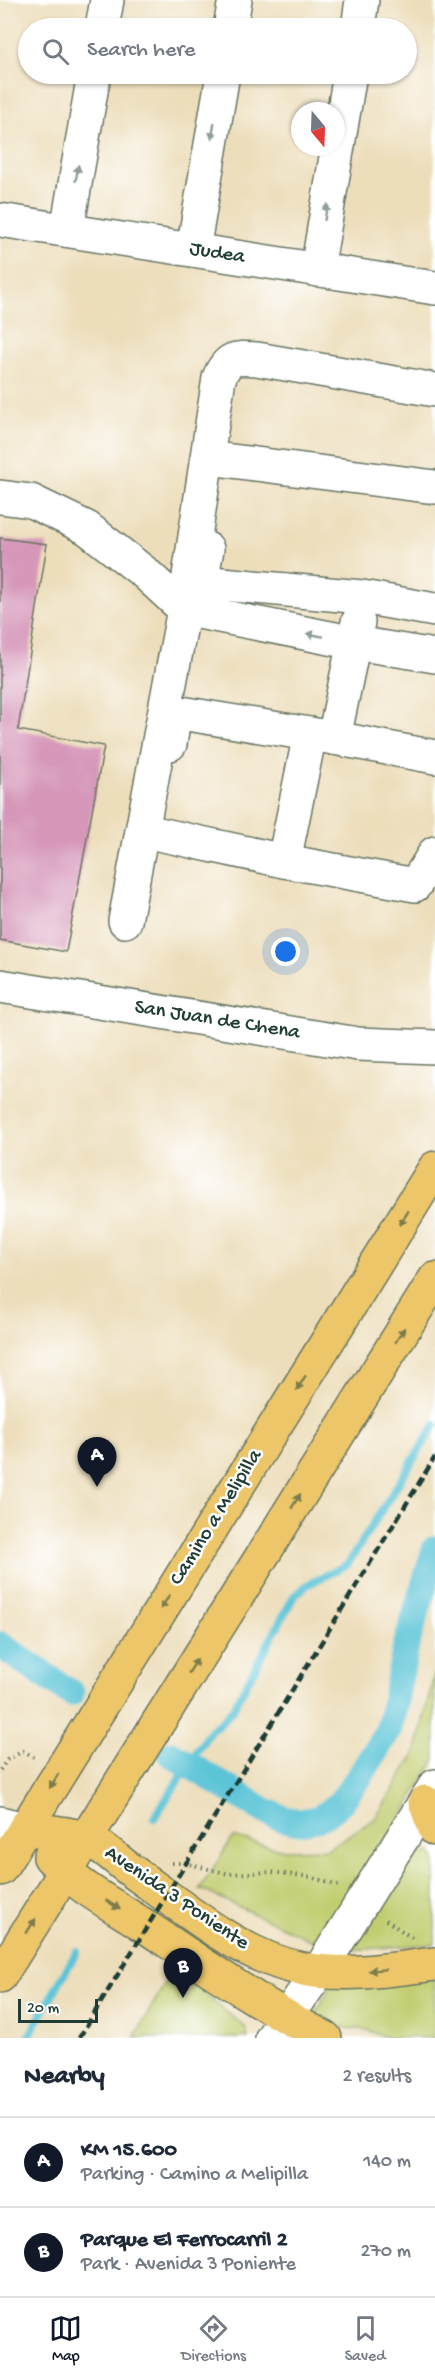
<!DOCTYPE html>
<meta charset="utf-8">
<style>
:root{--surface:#fff;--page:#f6f6f7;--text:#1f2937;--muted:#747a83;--line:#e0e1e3;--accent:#111827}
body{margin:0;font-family:"Gochi Hand",sans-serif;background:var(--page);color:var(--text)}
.compass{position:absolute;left:291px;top:102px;width:54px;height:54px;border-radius:50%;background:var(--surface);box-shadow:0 2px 4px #0004;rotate:161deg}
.scale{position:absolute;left:18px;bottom:15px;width:80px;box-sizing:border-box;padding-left:6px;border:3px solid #1f3d34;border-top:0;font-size:16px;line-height:21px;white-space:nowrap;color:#1f3d34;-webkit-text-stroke:4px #fff;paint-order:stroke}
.you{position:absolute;left:286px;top:952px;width:21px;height:21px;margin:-15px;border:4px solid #fff;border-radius:50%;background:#1a73e8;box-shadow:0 0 0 9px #1a73e833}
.badge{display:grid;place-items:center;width:39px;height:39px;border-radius:50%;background:var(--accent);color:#fff;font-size:20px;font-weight:700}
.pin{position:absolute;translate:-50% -50px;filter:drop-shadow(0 2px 3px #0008)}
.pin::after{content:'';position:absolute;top:32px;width:21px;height:18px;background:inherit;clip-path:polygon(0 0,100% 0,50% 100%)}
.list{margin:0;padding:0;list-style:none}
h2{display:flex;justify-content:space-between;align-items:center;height:78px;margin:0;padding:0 24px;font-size:26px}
h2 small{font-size:20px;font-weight:400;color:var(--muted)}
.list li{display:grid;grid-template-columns:39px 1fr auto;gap:18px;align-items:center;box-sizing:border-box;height:90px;padding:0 24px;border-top:2px solid var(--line)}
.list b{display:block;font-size:22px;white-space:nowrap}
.list p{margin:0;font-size:20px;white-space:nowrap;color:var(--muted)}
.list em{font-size:20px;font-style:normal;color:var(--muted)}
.icon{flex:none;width:33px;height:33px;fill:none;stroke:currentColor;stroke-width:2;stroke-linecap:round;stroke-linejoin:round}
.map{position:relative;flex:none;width:435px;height:2038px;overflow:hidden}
.search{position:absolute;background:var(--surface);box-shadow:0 2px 4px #0004;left:18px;right:18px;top:18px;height:66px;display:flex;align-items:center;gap:15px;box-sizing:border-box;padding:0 21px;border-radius:33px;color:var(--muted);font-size:22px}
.sheet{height:258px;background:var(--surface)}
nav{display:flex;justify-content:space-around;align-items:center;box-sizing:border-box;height:84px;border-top:2px solid var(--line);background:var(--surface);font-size:16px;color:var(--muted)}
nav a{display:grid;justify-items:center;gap:3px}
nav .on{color:var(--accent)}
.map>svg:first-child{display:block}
.green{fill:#c1cd6f;stroke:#708552;stroke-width:1.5}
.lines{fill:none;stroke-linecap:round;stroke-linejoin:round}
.stream{stroke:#5bc4d7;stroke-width:8}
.canal{stroke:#5bc4d7;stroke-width:27}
.building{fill:#d697b9}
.minor-casing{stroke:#677563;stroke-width:36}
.major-casing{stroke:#677563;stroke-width:36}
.path{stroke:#677563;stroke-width:4;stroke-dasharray:1.5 4.5;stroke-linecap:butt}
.minor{stroke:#fff;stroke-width:33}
.major{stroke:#ecc669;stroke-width:33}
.rail{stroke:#1f3d34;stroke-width:4.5;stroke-dasharray:9 4.5;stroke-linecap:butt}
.oneway{fill:#8f9e9a}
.oneway2{fill:#7b7b4c}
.labels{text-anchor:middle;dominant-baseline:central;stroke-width:5;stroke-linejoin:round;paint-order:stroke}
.street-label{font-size:21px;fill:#1f3d34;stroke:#fff}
</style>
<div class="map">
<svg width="435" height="2038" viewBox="0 0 435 2038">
<rect width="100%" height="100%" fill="#fff"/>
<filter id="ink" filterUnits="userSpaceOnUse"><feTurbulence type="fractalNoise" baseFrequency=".0167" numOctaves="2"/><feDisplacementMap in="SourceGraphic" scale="12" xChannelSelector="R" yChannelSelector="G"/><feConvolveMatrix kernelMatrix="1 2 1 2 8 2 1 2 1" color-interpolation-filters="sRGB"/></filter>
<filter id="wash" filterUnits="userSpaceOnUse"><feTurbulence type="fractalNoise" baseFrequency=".008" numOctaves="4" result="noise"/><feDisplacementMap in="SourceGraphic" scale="24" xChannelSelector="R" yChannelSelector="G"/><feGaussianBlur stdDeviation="1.35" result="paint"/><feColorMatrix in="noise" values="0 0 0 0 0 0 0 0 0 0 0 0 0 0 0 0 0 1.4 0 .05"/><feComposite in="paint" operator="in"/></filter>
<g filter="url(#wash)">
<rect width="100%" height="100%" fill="#eddebb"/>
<!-- green -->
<g class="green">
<path d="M435,1672V1760L335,1928L313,1941L200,1889L233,1837L284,1850L327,1849L375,1819L415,1754Z"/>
<path d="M416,1852L431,1853L435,1857V1944L352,1950L404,1861Z"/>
<path d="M173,1969L245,2027L248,2038H134Z"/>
<path d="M435,1972V2038H388L367,2030L345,2028L312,2018L334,1981Z"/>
</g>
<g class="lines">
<!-- stream -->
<g class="stream">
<path d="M154,1818L211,1730L225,1719L234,1707L294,1596L307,1585L348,1564L435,1425"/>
<path d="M28,2038L77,1951"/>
</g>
<!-- canal -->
<g class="canal">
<path d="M0,1645L71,1693"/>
<path d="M171,1754L265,1811L284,1819L300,1822L317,1819L328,1813L340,1803L360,1776L389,1729L406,1646L435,1549"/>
</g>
</g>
<g id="blocks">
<!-- building -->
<path class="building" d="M0,538L47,544L18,730L104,746L66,952L0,940Z"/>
</g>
</g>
<g filter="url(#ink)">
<use href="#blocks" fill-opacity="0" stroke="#677563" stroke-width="1.5"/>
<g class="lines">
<defs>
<g id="minor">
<path d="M102,28L107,0"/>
<path d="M230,28L235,0"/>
<path d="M358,28L362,0"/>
<path d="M0,220L435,288"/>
<path d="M67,230L94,74"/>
<path d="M193,250L223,74"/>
<path d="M317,270L350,74"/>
<path d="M224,460L435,487"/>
<path d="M0,497L31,501L87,528L145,573L184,609L355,643L435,656"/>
<path d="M207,549L201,582L362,597L435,610"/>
<path d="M334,738L358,622"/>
<path d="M170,744L175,712L334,738L435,757"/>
<path d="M154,833L284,861L415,885L435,853"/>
<path d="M284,861L310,734"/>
<path d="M125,921L184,609L219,378C228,356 236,358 257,359L435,390"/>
<path d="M0,986L358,1044L435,1047"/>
<path d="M0,1823L25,1829"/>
<path d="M272,2038L319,1971L435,1786"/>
</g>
<g id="major">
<path d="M425,1802L435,1829"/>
<path d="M25,1829C44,1831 66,1832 84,1838C98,1842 117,1860 129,1869C179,1904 238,1955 298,1968C342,1978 391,1969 435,1964"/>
<path d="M50,1857C75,1885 111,1904 142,1924C202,1964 261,2005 325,2038"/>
<path d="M0,1869L435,1168"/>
<path d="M0,1976L435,1279"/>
</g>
</defs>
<!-- minor casing -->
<use href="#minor" class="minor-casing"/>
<!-- major casing -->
<use href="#major" class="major-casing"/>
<!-- path -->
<g class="path">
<path d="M0,1770L7,1760L23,1751L34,1757"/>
<path d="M172,1863H185L229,1874L271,1872L311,1877L338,1886"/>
<path d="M386,1920L412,1938"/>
</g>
<!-- minor -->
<use href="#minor" class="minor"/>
<!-- major -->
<use href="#major" class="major"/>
<!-- rail -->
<path class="rail" d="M79,2038L435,1457"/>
</g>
<!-- one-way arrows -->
<defs><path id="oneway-solid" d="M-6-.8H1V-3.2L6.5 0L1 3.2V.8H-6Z" transform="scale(1.5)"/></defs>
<g class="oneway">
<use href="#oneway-solid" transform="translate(213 131) rotate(99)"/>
<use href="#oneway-solid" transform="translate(77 173) rotate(-80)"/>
<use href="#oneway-solid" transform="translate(326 212) rotate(-80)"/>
<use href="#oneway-solid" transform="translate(315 635) rotate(-169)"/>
</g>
<g class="oneway2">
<use href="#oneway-solid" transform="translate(404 1218) rotate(122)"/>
<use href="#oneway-solid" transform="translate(400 1335) rotate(-58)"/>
<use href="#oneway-solid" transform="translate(301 1383) rotate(122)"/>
<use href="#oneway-solid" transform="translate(296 1501) rotate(-58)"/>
<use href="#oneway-solid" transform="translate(165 1602) rotate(122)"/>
<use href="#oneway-solid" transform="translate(193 1666) rotate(-58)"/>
<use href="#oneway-solid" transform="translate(54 1781) rotate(121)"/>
<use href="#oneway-solid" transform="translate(113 1905) rotate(33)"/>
<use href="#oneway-solid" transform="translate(31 1926) rotate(-58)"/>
<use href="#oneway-solid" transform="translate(377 1970) rotate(176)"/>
</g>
</g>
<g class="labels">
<!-- street labels -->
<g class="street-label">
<text transform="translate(217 254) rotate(9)">Judea</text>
<text transform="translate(217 1021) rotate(9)">San Juan de Chena</text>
<text transform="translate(217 1518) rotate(-58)">Camino a Melipilla</text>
<text transform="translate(176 1899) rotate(34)">Avenida 3 Poniente</text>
</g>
</g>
</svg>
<svg class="compass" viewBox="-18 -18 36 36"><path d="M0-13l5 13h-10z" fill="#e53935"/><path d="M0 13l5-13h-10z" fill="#747a83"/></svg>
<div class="scale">20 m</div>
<div class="you"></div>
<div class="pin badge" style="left:97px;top:1487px">A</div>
<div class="pin badge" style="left:183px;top:1998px">B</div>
<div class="search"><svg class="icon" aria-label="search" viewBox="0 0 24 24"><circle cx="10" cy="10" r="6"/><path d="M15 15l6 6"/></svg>Search here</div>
</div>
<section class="sheet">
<h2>Nearby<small>2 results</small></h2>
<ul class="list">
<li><span class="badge">A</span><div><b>KM 15.600</b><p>Parking · Camino a Melipilla</p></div><em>140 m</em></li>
<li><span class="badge">B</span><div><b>Parque El Ferrocarril 2</b><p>Park · Avenida 3 Poniente</p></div><em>270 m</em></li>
</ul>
</section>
<nav>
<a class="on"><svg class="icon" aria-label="map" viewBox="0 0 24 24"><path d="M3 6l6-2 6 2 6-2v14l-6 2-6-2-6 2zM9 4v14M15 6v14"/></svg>Map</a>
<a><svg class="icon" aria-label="directions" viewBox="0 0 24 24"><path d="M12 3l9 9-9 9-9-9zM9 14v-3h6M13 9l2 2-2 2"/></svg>Directions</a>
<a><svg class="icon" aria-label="saved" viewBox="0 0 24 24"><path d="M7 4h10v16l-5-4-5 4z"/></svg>Saved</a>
</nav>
